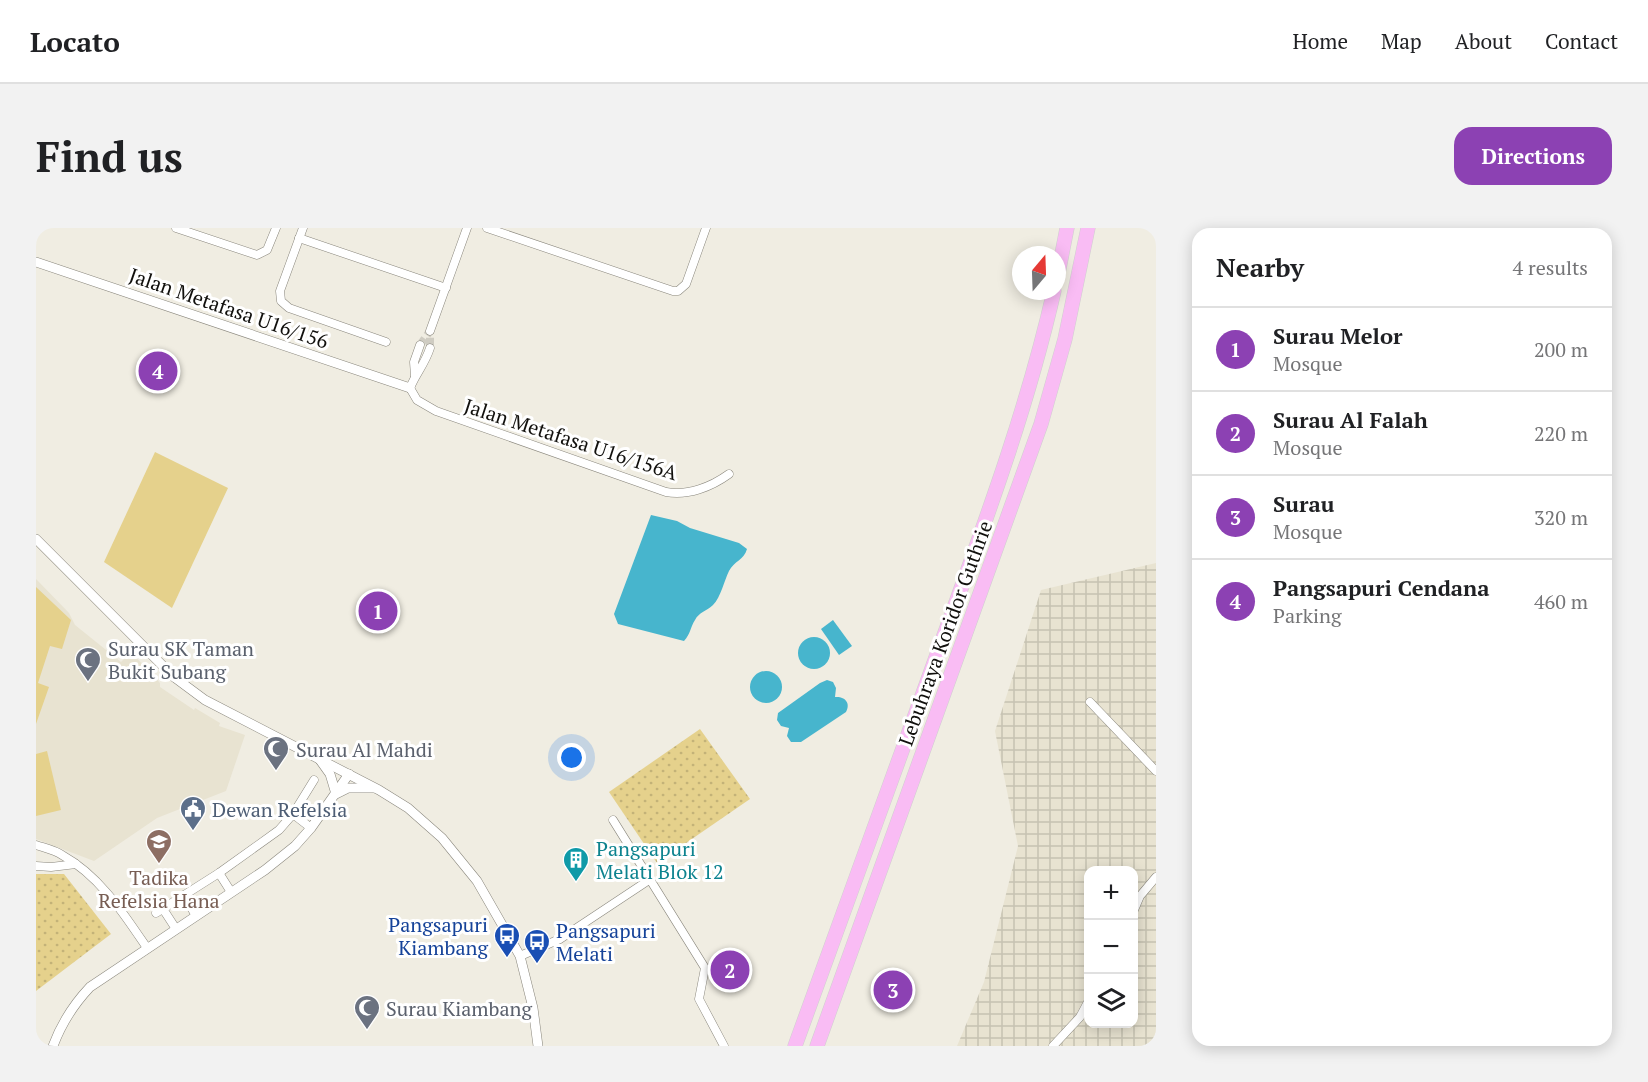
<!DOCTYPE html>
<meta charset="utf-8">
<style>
:root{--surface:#fff;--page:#f2f2f2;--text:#202124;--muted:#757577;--line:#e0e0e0;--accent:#8c41b3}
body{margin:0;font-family:"PT Serif",serif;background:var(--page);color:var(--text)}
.controls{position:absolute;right:18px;bottom:18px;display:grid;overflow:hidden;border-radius:12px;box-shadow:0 3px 15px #0003}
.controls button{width:54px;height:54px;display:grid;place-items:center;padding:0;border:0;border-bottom:2px solid var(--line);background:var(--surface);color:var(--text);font:30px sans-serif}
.compass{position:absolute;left:976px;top:18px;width:54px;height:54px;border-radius:50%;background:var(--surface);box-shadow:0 3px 15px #0003;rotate:19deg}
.you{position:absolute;left:536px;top:530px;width:21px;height:21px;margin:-15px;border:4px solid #fff;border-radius:50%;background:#1a73e8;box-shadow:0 0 0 9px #1a73e833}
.badge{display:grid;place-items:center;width:39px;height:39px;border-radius:50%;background:var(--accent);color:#fff;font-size:20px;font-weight:700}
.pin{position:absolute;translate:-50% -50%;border:3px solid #fff;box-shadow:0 2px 6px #0006}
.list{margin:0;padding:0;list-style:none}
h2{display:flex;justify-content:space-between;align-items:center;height:78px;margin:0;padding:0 24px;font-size:26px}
h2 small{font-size:20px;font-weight:400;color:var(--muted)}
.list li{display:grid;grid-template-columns:39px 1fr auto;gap:18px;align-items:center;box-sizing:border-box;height:84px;padding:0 24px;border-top:2px solid var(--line)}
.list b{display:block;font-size:22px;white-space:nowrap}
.list p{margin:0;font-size:20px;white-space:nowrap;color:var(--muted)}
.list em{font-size:20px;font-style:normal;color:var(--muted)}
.icon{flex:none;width:33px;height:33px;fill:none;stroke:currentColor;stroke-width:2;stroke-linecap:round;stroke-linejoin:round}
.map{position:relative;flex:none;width:1120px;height:818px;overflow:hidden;border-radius:18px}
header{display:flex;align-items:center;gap:36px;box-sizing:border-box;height:84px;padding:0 30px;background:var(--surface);border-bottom:2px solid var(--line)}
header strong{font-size:28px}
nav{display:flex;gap:33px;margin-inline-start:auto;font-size:21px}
.intro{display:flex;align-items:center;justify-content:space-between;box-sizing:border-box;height:144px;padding:0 36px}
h1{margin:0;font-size:42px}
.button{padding:15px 27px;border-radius:18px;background:var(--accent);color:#fff;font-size:21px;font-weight:700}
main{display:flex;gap:36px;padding:0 36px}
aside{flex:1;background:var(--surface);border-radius:18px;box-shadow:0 3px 15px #0003}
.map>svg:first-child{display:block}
.built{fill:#e8e3d1}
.industrial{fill:url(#industrial-grid);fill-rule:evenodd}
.green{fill:url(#green-dots)}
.pitch{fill:#e5d18c}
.water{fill:#47b5cd}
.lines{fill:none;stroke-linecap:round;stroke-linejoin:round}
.minor-tunnel{stroke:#cfccc2;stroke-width:8;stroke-dasharray:8 4;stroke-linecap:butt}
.minor-casing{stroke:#8a877d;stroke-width:9}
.tertiary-casing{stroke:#8a877d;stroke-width:10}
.motorway-casing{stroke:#cfcfcf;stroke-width:15}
.minor{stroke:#fff;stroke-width:8}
.tertiary{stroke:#fff;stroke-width:9}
.motorway{stroke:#f9bcf4;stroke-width:14}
.labels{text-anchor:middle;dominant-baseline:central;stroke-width:6;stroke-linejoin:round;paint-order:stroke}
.street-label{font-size:20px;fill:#11100d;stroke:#fff}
.worship-label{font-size:20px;fill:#5b616d;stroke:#fff;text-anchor:start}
.service-label{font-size:20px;fill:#4e5e75;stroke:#fff;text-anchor:start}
.culture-label{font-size:20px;fill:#0d838f;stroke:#fff;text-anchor:start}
.education-label{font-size:20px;fill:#785e54;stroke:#fff}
.transit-label{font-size:20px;fill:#164399;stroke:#fff;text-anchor:end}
</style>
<header>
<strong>Locato</strong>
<nav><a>Home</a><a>Map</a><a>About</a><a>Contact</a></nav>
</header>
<div class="intro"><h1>Find us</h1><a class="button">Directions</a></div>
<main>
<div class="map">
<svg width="1120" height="818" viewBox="0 0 1120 818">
<defs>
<pattern id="industrial-grid" width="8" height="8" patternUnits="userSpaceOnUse" patternTransform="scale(1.5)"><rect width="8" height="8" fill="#e8e3d1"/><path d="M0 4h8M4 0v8" fill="none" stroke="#c6c2b2"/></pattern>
<pattern id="green-dots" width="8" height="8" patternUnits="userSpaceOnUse" patternTransform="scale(1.5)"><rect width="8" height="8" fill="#e5d18c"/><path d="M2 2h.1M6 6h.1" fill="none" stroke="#c3b278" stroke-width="1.8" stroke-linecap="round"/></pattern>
</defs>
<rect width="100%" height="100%" fill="#f0ede2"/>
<!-- built -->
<path class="built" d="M0,351L33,385L39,397L85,434L95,424L124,455V459L158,482L159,480L184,495L183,498L209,507L190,563L121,590L58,633L0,611Z"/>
<!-- industrial -->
<path class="industrial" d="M1120,335V818H921L948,754L982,618L959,503L1005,362ZM1052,642H1098V796H1052Z"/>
<!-- green -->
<g class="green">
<path d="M664,501L714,571L621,635L573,564Z"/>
<path d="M0,646H28L75,706L0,763Z"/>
</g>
<!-- pitch -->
<g class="pitch">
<path d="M119,224L192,260L136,380L68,334Z"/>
<path d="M0,359L35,392L26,421L14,418L2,455L13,459L0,496Z"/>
<path d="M11,523L25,582L0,588V526Z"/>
</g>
<!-- water -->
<g class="water">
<path d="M615,287L641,293L654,300L703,315L711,321C708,332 698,333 693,343C688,353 685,369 677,377C671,383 663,384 659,392C654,400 655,405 648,413L582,396L578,386Z"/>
<path d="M797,392L816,418L803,427L785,401Z"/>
<circle cx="778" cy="425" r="16"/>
<circle cx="730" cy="459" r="16"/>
<path d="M791,452L797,454L800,460L799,469C809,468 815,475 810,484L765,514H755L751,508L753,500L745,498L741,492L742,485L784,455Z"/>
</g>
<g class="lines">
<!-- minor-tunnel -->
<path class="minor-tunnel" d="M384,117L394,103V120"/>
<defs>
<g id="minor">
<path d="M140,0L221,27L231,22L240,0"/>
<path d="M267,0L244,63L245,73L253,80L350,114"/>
<path d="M451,0L637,63H642L650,56L670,0"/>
<path d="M263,10L410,60"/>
<path d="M394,103L431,0"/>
<path d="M394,120C389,136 380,145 374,160L381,172L400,183L630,264C652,268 675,259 693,246"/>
<path d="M379,148L378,134L384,117"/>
<path d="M1054,474L1120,543"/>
<path d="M257,586L275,600"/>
<path d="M577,592L669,740L663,771L688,818"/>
<path d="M0,617C9,620 19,622 26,627C64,648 88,686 111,720"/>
<path d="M0,638L15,639L40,636"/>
<path d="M183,645L195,664"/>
<path d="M148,667L160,688"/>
<path d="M127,681L140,701"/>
<path d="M1098,682L1104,668L1120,649"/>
<path d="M120,685L183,645L243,602L257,586L278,552"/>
<path d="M484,728L524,711L613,652"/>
<path d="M1017,818L1044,789L1052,774"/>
</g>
<g id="tertiary">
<path d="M0,34L374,160"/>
<path d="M0,311L138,449L169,472L343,562L372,580L406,610L441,653L484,728L497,780L502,818"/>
<path d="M284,532L294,546L300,566L312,560H337"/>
<path d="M17,818C26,794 37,777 54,759L229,642L259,618L275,600L313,546"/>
</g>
<g id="motorway">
<path d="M1021,51L1031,0"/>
<path d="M759,818C807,686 855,553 903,421C946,303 990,186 1018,63"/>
<path d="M781,818L1005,196L1029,111L1052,0"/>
</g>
</defs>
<!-- minor casing -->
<use href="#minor" class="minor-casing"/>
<!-- tertiary casing -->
<use href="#tertiary" class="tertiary-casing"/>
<!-- motorway casing -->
<use href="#motorway" class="motorway-casing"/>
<!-- minor -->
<use href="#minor" class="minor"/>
<!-- tertiary -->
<use href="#tertiary" class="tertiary"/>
<!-- motorway -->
<use href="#motorway" class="motorway"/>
</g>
<!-- icons -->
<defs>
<symbol id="mosque-pin" viewBox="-11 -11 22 30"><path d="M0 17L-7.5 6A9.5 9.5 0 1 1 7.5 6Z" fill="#6b7280" stroke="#fff"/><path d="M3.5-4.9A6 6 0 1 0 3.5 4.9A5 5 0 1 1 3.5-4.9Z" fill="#fff"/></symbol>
<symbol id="civic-pin" viewBox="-11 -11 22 30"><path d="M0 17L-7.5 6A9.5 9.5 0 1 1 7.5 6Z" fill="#5c6f8a" stroke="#fff"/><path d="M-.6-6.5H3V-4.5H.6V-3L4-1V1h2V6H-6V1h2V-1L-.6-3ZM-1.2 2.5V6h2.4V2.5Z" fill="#fff"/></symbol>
<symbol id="school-pin" viewBox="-11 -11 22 30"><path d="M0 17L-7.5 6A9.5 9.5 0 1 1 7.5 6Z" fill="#8d6e63" stroke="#fff"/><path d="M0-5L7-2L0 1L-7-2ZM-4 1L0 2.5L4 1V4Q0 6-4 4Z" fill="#fff"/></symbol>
<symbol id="building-pin" viewBox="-11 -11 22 30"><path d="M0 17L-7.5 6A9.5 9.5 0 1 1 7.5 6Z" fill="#0f9aa8" stroke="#fff"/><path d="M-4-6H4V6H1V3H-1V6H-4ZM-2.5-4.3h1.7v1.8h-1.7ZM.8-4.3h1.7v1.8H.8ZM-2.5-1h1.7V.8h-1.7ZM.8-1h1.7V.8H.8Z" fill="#fff"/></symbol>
<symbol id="bus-pin" viewBox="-11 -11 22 30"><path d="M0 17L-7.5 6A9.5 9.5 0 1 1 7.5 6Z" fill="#1a4fb4" stroke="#fff"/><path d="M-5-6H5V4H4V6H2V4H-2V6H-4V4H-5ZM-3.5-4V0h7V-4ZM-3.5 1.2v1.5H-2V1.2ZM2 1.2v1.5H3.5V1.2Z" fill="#fff"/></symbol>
</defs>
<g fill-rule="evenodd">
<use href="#mosque-pin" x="37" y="417" width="30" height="40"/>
<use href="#mosque-pin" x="225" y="506" width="30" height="40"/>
<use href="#civic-pin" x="142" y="566" width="30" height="40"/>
<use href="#school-pin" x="108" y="599" width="30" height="40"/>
<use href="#building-pin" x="525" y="617" width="30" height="40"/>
<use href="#bus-pin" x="456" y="693" width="30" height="40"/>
<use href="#bus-pin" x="486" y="699" width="30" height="40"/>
<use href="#mosque-pin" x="316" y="765" width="30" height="40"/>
</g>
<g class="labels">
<!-- street labels -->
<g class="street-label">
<text transform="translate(193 80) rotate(19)">Jalan Metafasa U16/156</text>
<text transform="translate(535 211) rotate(18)">Jalan Metafasa U16/156A</text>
<text transform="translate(909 405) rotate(-70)">Lebuhraya Koridor Guthrie</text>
</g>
<!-- worship labels -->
<g class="worship-label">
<text x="72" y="420">Surau SK Taman<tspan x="72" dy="23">Bukit Subang</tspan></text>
<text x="260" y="521">Surau Al Mahdi</text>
<text x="350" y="780">Surau Kiambang</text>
</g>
<!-- service labels -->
<g class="service-label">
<text x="176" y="581">Dewan Refelsia</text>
</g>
<!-- culture labels -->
<g class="culture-label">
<text x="560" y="620">Pangsapuri<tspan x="560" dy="23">Melati Blok 12</tspan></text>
</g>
<!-- education labels -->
<g class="education-label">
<text x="123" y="649">Tadika<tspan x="123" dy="23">Refelsia Hana</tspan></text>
</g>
<!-- transit labels -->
<g class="transit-label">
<text x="452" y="696">Pangsapuri<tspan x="452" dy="23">Kiambang</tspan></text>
<text x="520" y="702" text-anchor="start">Pangsapuri<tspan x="520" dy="23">Melati</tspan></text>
</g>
</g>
</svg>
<div class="controls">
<button>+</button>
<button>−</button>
<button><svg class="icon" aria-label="layers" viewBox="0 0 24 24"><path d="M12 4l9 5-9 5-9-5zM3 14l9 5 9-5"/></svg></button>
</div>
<svg class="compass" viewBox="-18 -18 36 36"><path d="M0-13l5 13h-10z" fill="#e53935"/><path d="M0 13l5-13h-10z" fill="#757577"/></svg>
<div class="you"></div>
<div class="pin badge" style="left:342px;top:383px">1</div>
<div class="pin badge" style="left:694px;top:742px">2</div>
<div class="pin badge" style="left:857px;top:762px">3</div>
<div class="pin badge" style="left:122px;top:143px">4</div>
</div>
<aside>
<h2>Nearby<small>4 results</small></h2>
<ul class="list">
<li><span class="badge">1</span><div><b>Surau Melor</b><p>Mosque</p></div><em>200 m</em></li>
<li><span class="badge">2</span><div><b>Surau Al Falah</b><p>Mosque</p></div><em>220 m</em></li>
<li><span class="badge">3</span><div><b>Surau</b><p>Mosque</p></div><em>320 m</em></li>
<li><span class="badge">4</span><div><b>Pangsapuri Cendana</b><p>Parking</p></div><em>460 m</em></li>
</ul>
</aside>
</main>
